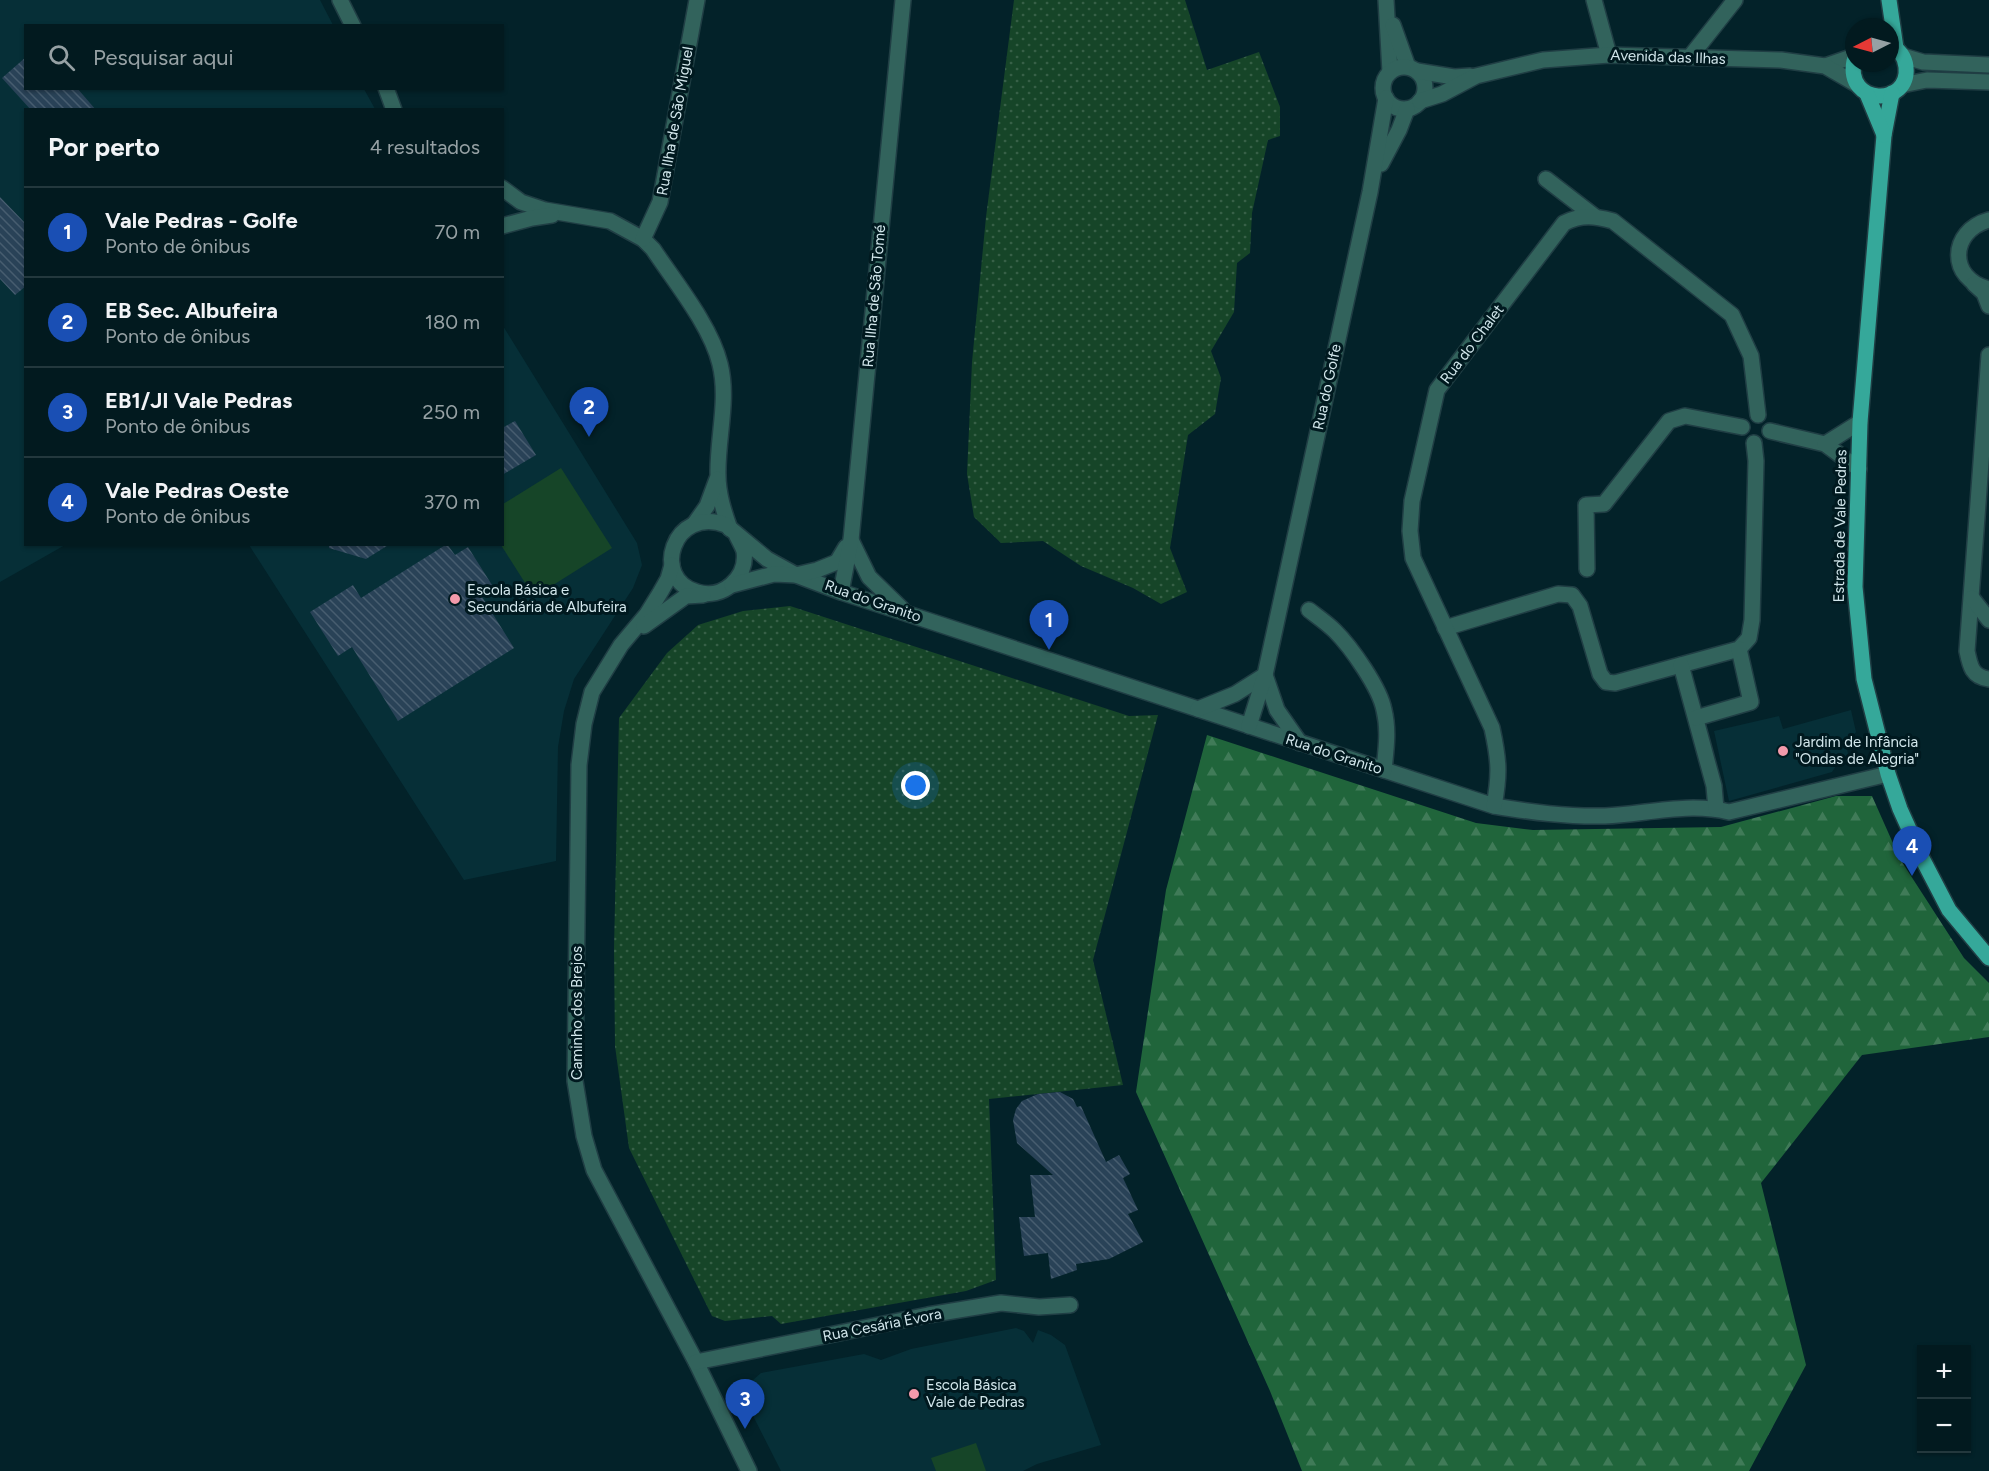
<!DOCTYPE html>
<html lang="pt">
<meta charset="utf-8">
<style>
:root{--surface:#021a1f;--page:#10272c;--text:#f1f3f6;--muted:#96a1a4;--line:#23383d;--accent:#7c3aed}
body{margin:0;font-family:Figtree,sans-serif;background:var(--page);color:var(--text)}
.controls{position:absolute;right:18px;bottom:18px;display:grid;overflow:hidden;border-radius:0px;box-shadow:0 2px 4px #0004}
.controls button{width:54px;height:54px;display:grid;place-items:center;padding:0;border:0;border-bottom:2px solid var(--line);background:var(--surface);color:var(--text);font:30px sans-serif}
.compass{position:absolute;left:1845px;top:18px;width:54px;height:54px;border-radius:50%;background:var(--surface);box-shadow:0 2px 4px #0004;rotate:264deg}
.you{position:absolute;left:916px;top:786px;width:21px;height:21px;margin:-15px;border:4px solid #fff;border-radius:50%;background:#1a73e8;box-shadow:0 0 0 9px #1a73e833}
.badge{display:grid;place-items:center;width:39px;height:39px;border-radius:50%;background:var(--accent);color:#fff;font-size:20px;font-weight:700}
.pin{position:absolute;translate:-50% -50px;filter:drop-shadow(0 2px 3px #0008)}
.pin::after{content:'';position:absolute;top:32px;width:21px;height:18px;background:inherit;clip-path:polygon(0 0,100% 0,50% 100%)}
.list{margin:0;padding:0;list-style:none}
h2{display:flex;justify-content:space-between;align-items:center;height:78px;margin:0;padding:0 24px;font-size:26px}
h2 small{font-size:20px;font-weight:400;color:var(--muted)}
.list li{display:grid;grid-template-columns:39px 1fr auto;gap:18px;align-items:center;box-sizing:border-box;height:90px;padding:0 24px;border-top:2px solid var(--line)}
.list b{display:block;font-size:22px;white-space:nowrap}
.list p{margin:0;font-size:20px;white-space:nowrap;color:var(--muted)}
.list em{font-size:20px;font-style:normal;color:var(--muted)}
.icon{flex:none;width:33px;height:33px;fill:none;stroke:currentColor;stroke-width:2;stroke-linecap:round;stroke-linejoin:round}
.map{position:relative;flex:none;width:1989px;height:1471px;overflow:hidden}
.search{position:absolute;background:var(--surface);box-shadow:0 2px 4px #0004;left:24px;top:24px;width:480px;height:66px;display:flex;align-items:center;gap:15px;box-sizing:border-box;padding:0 21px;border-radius:0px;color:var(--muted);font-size:22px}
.panel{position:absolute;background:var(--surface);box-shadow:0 2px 4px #0004;left:24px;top:108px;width:480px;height:438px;border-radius:0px}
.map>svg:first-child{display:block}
.built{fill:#062f37}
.grass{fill:url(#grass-dots)}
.forest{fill:url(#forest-firs)}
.garden{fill:#164528}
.building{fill:url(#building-back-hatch)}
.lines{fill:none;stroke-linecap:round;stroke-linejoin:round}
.minor-casing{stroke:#203e44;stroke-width:18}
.major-casing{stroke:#203e44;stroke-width:18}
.minor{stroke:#32635c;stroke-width:15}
.major{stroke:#35a89a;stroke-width:15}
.poi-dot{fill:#f39aab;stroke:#00191f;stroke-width:2}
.labels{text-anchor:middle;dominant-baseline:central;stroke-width:6;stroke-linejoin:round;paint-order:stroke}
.street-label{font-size:15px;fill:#d2e7ec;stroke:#00191f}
.poi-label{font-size:15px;fill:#d2e7ec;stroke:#00191f;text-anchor:start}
</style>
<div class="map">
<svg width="1989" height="1471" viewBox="0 0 1989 1471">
<defs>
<pattern id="grass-dots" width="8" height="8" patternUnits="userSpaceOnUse" patternTransform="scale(1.5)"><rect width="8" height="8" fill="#164528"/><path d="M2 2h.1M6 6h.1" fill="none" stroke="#376047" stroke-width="1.8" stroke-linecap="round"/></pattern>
<pattern id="forest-firs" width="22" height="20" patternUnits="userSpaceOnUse" patternTransform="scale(1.5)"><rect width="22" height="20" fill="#20653b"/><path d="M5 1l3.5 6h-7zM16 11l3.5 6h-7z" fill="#407b58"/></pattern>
<pattern id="building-back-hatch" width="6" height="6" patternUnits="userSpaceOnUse" patternTransform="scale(1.5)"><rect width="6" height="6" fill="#294257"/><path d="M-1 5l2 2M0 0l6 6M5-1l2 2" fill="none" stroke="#475d6f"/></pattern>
</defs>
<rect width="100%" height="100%" fill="#032229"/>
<!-- built -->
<g class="built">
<path d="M0,0H320L333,25L26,26V88L364,89L375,109L26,110V544L65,545L0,582Z"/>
<path d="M503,326L637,543L642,565L633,588L574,679L564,711L558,747L556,861L464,880L249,545L502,544Z"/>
<path d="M1851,710L1856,732L1846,744L1849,759L1839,761L1832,772L1729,801L1714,731L1779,716L1783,729Z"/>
<path d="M1016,1328L1024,1331L1033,1343L1038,1330L1051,1335L1065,1345L1101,1445L1037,1464L1023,1471H781L745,1400V1387L761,1373L864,1354L881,1360L911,1349Z"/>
</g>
<!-- grass -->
<g class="grass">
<path d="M1014,0H1185L1207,70L1259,52L1280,107V136L1268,140L1252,213L1250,253L1237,263L1234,312L1211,351L1221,378L1215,414L1188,435L1170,548L1187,592L1161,604L1133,588L1081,566L1043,541L1001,543L974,517L967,474L972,362L986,217Z"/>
<path d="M790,606L1129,716L1158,715L1093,960L1123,1085L989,1099L996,1280L966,1291L781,1324L772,1316L725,1321L712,1316L629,1148L615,1046L614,949L619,718L667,653L698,625L743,611Z"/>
</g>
<!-- forest -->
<path class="forest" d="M1207,735L1476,823L1533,830L1721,827L1836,796H1872L1900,859L1964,958L1989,983V1037L1862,1055L1761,1183L1806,1365L1749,1471H1302L1270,1391L1136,1092L1166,890Z"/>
<!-- garden -->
<g class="garden">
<path d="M561,468L612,548L534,597L501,545L503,504Z"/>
<path d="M976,1443L986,1471H936L931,1458Z"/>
</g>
<!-- building -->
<g class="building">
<path d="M26,57V88H77L96,110H31L2,78Z"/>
<path d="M0,197L26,224V286L15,295L0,279Z"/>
<path d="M515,421L536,455L502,475V428Z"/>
<path d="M329,544H390L366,559L329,548Z"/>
<path d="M447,544L455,555L468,547L492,585L479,592L514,648L398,721L352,647L338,656L310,612L353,585L361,598Z"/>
<path d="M1060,1092L1073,1099L1077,1107L1081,1106L1106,1162L1119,1155L1130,1174L1123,1178L1138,1210L1128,1214L1143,1242L1109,1259L1076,1264L1077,1270L1051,1279L1048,1253L1024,1256L1019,1217H1035L1030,1175H1053L1017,1143L1013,1120L1016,1109L1022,1101L1038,1094Z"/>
</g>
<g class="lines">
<defs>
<g id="minor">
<path d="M340,0L353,26"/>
<path d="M1386,0L1390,72"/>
<path d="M1594,0L1609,55"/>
<path d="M1393,25L1408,67"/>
<path d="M1903,56L1923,62L1989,65"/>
<path d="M1690,57L1735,0"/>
<path d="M1825,66L1854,56"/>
<circle cx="1404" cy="88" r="21"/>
<path d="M1417,71L1454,77L1470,76"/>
<path d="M1902,85L1927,80L1989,82"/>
<path d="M386,88L394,110"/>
<path d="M1420,101L1442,94L1476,76L1543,60L1609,55L1781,60L1825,66L1856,84"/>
<path d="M1381,164L1399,130L1407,109"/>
<path d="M1546,179L1594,216"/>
<path d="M502,188L521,202L545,210L610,221L643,239L653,249C675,282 711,326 720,364C729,400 717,439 718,475C718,494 724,512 730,529"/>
<path d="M1989,220C1949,231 1948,279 1989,289"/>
<path d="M502,226L532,218L552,215"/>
<path d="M643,239L660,202L697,0"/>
<path d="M1974,284L1984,293L1989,306"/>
<path d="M1989,355L1967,651C1970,666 1972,677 1989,679"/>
<path d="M1770,431L1825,444L1859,469"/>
<path d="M1825,444L1860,422"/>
<path d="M695,523L707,506L717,479"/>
<path d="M736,534C738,539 742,545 744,551C748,578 722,600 697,592C650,579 673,505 726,525L767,559L796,575L841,592L1494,806C1531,812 1567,817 1605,816C1646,814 1688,802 1729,812L1888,774"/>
<path d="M851,540L869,577L902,609"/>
<path d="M672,565L668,579L660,593L647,614L621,645L592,692L584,724L579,765L575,1081L584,1136L594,1170L696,1362L749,1471"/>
<path d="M1587,569L1586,505L1604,504L1669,421L1685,416L1742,427"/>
<path d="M732,585L774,574L796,575L817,570L837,562L846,547"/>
<path d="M841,592L851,540L903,0"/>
<path d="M1972,598L1989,620"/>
<path d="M1309,610C1318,617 1327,623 1335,631C1351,647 1380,688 1384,710C1389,730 1386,750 1384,770"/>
<path d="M644,626L686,596L703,595"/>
<path d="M1445,628L1558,594L1572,595L1580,606L1600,674L1606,682L1615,683L1739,649L1749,638L1752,620L1756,461L1754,443"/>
<path d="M1681,665L1714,786L1716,809"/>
<path d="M1198,709L1235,694L1265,675L1277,710L1300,743"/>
<path d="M1696,718L1751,702L1739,649"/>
<path d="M1249,726L1265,675L1370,192L1386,98"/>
<path d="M1494,806C1500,774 1499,760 1492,728L1413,558L1410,531L1412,501L1437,390L1564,223C1582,214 1595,216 1613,221L1732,315L1751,356L1758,415"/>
<path d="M696,1362L928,1315L1001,1303L1039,1307L1070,1305"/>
</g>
<g id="major">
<path d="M1889,0L1896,48"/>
<path d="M1854,61C1845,106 1910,107 1906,67C1905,57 1899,49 1890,45"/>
<path d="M1892,93L1884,135L1860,422L1855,587L1864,679L1888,774L1900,809L1923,860L1949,910L1989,958"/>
<path d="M1867,94L1884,135"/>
</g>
</defs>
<!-- minor casing -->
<use href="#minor" class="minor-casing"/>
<!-- major casing -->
<use href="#major" class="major-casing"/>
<!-- minor -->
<use href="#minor" class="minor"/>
<!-- major -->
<use href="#major" class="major"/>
</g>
<!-- markers -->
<g class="poi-dot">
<circle cx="455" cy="599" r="6"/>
<circle cx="1783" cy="751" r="6"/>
<circle cx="914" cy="1394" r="6"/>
</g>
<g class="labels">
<!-- street labels -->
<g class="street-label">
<text transform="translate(1668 57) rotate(2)">Avenida das Ilhas</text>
<text transform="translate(675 121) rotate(-80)">Rua Ilha de São Miguel</text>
<text transform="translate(874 296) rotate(-85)">Rua Ilha de São Tomé</text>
<text transform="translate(1472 344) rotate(-53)">Rua do Chalet</text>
<text transform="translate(1327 387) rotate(-78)">Rua do Golfe</text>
<text transform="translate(1840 526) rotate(-89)">Estrada de Vale Pedras</text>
<text transform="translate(873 601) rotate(19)">Rua do Granito</text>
<text transform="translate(1334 754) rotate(18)">Rua do Granito</text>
<text transform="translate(577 1013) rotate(-90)">Caminho dos Brejos</text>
<text transform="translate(882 1325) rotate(-11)">Rua Cesária Évora</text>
</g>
<!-- poi labels -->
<g class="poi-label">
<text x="467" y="590">Escola Básica e<tspan x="467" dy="17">Secundária de Albufeira</tspan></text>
<text x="1795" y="742">Jardim de Infância<tspan x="1795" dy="17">"Ondas de Alegria"</tspan></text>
<text x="926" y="1385">Escola Básica<tspan x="926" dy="17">Vale de Pedras</tspan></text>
</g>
</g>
</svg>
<div class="controls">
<button>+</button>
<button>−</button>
</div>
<svg class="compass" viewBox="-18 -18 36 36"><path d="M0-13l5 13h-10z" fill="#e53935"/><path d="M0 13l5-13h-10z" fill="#96a1a4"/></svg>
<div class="you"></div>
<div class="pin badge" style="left:1049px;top:650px;background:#1a4fb4">1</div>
<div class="pin badge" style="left:589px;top:437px;background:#1a4fb4">2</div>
<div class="pin badge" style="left:745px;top:1429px;background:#1a4fb4">3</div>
<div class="pin badge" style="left:1912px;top:876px;background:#1a4fb4">4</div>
<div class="search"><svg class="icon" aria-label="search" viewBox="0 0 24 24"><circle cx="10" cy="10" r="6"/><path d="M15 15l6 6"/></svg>Pesquisar aqui</div>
<section class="panel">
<h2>Por perto<small>4 resultados</small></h2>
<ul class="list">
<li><span class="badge" style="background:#1a4fb4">1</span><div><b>Vale Pedras - Golfe</b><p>Ponto de ônibus</p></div><em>70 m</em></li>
<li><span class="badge" style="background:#1a4fb4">2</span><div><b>EB Sec. Albufeira</b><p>Ponto de ônibus</p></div><em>180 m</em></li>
<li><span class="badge" style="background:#1a4fb4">3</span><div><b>EB1/JI Vale Pedras</b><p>Ponto de ônibus</p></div><em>250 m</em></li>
<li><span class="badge" style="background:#1a4fb4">4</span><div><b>Vale Pedras Oeste</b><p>Ponto de ônibus</p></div><em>370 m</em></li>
</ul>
</section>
</div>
